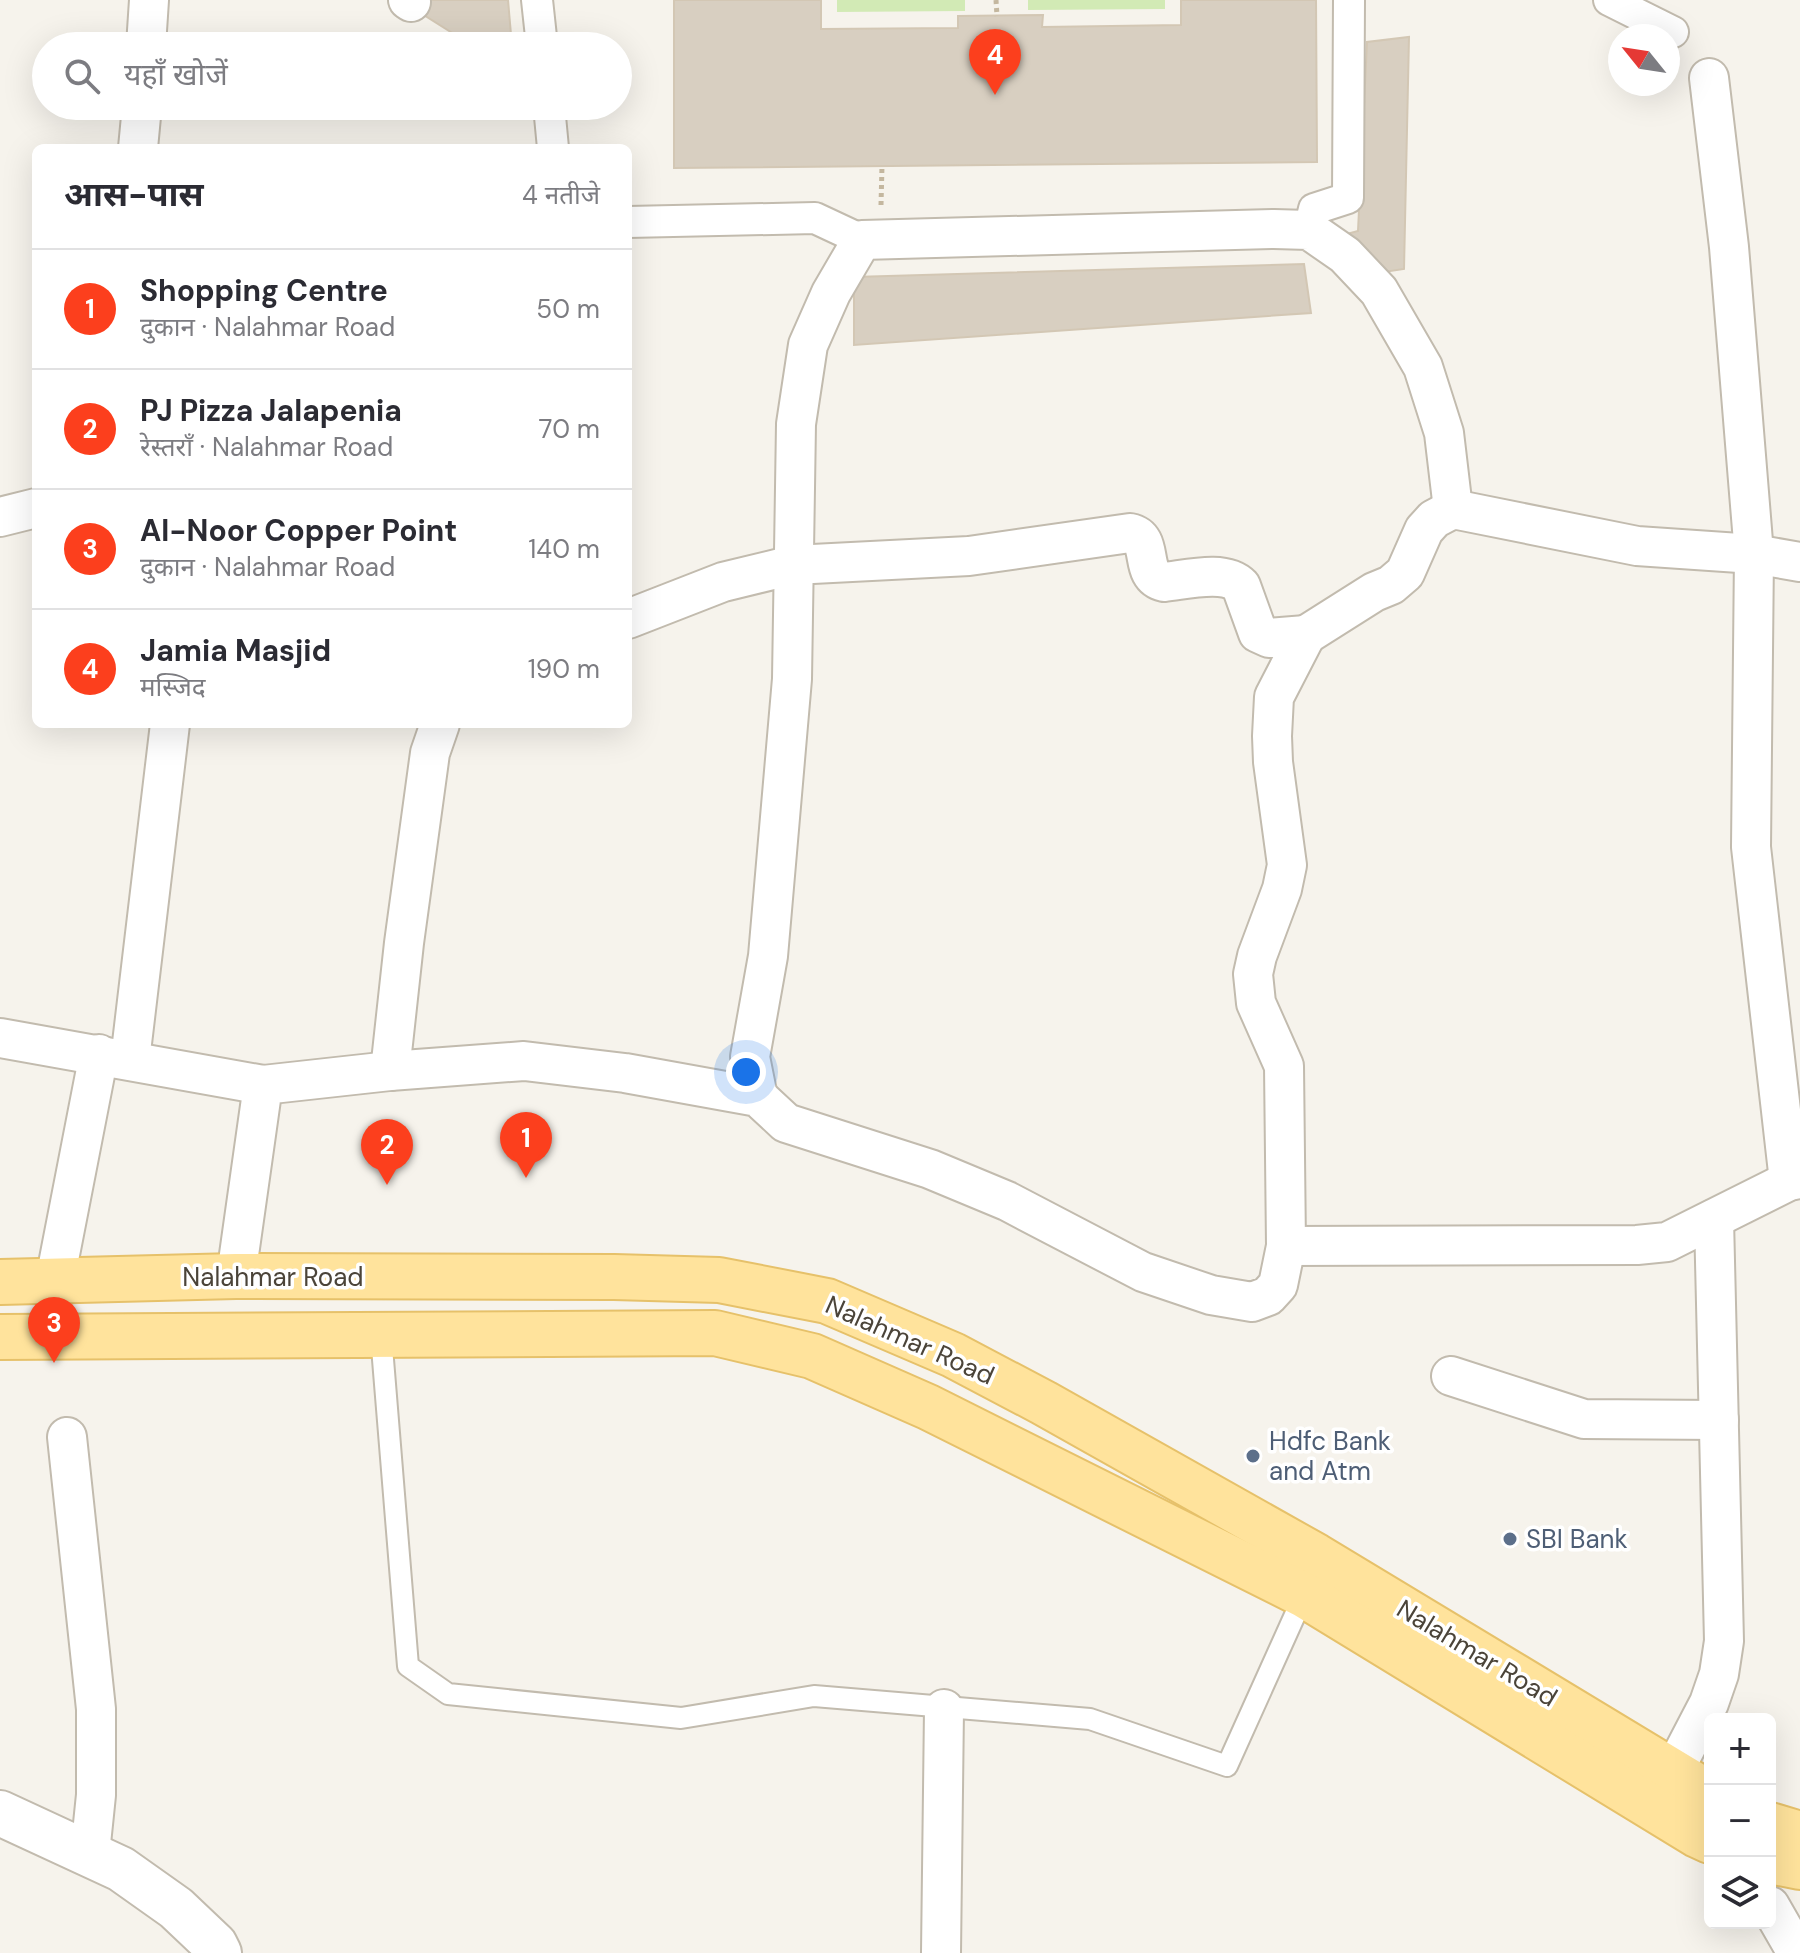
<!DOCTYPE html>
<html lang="hi">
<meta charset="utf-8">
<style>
:root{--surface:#fff;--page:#f2f2f3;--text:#2b2b33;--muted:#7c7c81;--line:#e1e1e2;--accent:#fc3f1d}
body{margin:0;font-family:"DM Sans","Noto Sans Devanagari",sans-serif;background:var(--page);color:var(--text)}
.controls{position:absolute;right:24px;bottom:24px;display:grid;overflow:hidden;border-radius:12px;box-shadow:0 8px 32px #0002}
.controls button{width:72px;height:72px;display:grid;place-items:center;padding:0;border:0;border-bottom:2px solid var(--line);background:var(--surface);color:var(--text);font:40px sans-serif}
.compass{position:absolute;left:1608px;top:24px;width:72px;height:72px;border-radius:50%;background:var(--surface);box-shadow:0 8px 32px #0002;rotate:300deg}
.you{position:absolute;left:746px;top:1072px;width:28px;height:28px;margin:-20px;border:6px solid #fff;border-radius:50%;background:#1a73e8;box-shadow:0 0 0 12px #1a73e833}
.badge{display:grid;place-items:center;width:52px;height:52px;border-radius:50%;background:var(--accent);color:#fff;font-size:26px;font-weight:700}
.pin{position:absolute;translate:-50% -66px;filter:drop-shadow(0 2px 4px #0008)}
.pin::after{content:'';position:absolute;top:42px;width:28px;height:24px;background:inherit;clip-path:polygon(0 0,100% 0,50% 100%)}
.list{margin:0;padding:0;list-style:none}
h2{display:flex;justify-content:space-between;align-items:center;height:104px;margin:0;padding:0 32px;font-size:34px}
h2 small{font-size:26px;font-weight:400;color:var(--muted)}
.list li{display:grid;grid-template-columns:52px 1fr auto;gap:24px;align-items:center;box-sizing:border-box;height:120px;padding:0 32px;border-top:2px solid var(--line)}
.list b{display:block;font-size:30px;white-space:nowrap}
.list p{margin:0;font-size:26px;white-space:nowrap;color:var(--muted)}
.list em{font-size:26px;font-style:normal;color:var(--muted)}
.icon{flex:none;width:44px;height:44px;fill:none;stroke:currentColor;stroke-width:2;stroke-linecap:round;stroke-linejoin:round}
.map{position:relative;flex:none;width:1800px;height:1953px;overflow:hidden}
.search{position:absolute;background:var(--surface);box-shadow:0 8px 32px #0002;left:32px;top:32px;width:600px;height:88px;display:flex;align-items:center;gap:20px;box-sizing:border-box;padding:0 28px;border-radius:44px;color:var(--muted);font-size:30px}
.panel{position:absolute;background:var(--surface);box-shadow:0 8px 32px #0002;left:32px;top:144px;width:600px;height:584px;border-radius:12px}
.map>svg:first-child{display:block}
.green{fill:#d2eab5}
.building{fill:#d8cfc1;stroke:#d3c7b4;stroke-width:2}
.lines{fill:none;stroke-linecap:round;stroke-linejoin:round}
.service-casing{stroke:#c2bbae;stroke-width:24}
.pedestrian-casing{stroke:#c2bbae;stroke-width:34}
.minor-casing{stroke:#c2bbae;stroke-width:42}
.tertiary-casing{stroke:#c2bbae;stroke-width:48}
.primary-casing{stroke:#e6c16a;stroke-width:48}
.path{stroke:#c4b79f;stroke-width:5;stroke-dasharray:4 4;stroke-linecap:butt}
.service{stroke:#fff;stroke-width:20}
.pedestrian{stroke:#fff;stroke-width:30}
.minor{stroke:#fff;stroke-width:38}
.tertiary{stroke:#fff;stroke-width:44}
.primary{stroke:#ffe39c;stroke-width:44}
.service-dot{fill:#5c6f8a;stroke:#fff;stroke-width:3}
.labels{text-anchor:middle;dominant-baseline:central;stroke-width:7;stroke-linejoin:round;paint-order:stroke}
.street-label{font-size:26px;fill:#4b4439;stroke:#fff}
.service-label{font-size:26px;fill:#4e5e75;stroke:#fff;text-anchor:start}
</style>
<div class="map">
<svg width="1800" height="1953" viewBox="0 0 1800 1953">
<rect width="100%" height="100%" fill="#f6f3ec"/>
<!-- green -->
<g class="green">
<path d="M837,0H965V11L837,12Z"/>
<path d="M1028,0H1165V9L1028,10Z"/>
</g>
<!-- building -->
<g class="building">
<path d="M400,0H508L512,46H473Z"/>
<path d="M674,0H821V29L958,28V16L1043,15L1042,27L1181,25V0H1316L1317,162L674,168Z"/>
<path d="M1409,37L1404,269L1384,272L1343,235L1358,231L1367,42Z"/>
<path d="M1304,264L1311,313L854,345V277Z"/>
</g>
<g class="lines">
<defs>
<path id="service" d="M381,1335L408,1666L448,1694L681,1718L814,1696L1090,1719L1227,1766L1304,1595"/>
<g id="pedestrian">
<path d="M537,0L542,46"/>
<path d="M1609,0L1673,32"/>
<path d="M549,106L553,148"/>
<path d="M628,222L815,218L862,240"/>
<path d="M1309,230L1314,209L1348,198L1349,0"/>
</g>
<g id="minor">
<path d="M408,0L411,2"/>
<path d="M146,46L149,0"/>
<path d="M1709,78L1729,247L1754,554L1751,847L1789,1181"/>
<path d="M138,148L142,106"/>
<path d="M0,517L36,508"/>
<path d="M1306,635L1374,592L1391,585L1405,573L1424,530L1434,519L1453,509L1637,546L1754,554L1800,562"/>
<path d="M0,1038L263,1085"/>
<path d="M130,1060L170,724"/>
<path d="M390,1071L404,943L430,753L440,724"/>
<path d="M758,1097L750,1057L768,956L792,679L796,424L808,345L831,293L862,240L1274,229L1309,230L1345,255L1379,291L1423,367L1444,433L1453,509"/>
<path d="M1286,1246L1637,1245L1667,1242L1789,1181L1800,1179"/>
<path d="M236,1276L263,1085L390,1071L524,1061L625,1073L758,1097L786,1123L930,1169L1007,1201L1143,1272L1211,1295L1252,1302L1268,1296L1278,1285L1286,1246L1284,1066L1256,1003L1253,974L1257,956L1282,889L1287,865L1273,762L1272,736L1274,697L1306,635L1269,638L1258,633L1241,586C1225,569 1185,580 1164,582C1137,576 1156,538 1130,533L969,556L793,565L723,582L628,619"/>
<path d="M55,1280L99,1054"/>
<path d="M1451,1376L1584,1419L1719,1420"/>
<path d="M67,1437L96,1709V1795L90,1853"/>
<path d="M1659,1799L1709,1703L1719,1674L1724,1641L1714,1219"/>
<path d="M1770,1906L1797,1953"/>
<path d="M941,1953L944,1709"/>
</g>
<path id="tertiary" d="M0,1813L121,1869L176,1908L215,1945L219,1953"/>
<g id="primary">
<path d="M0,1282L236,1276L614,1277L719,1280L827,1301L953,1355L1044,1403L1316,1556L1710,1794"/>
<path d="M0,1337L715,1333L812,1356L928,1407L1304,1595L1697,1835L1710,1841"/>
<path d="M1770,1825L1800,1834"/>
<path d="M1770,1861L1800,1867"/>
</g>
</defs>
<!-- service casing -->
<use href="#service" class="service-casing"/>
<!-- pedestrian casing -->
<use href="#pedestrian" class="pedestrian-casing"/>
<!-- minor casing -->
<use href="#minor" class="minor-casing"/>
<!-- tertiary casing -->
<use href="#tertiary" class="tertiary-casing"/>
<!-- primary casing -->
<use href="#primary" class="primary-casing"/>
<!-- path -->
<g class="path">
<path d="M996,0L997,16"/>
<path d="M881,205L882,166"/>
</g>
<!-- service -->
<use href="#service" class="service"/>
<!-- pedestrian -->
<use href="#pedestrian" class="pedestrian"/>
<!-- minor -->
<use href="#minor" class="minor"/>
<!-- tertiary -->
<use href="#tertiary" class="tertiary"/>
<!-- primary -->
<use href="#primary" class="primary"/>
</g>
<!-- markers -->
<g class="service-dot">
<circle cx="1253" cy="1456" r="8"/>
<circle cx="1510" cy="1539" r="8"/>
</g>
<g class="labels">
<!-- street labels -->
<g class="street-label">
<text x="273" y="1277">Nalahmar Road</text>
<text transform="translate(910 1340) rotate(24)">Nalahmar Road</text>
<text transform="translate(1477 1653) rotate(31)">Nalahmar Road</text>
</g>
<!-- service labels -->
<g class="service-label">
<text x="1269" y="1441">Hdfc Bank<tspan x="1269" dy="30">and Atm</tspan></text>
<text x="1526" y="1539">SBI Bank</text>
</g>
</g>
</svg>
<div class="controls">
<button>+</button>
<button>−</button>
<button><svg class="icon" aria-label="layers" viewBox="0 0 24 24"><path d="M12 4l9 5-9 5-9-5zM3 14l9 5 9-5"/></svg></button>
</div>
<svg class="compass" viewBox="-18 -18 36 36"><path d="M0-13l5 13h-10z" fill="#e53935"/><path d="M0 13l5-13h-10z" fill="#7c7c81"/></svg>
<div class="you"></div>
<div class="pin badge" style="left:526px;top:1178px">1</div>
<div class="pin badge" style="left:387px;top:1185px">2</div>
<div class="pin badge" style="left:54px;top:1363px">3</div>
<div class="pin badge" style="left:995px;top:95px">4</div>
<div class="search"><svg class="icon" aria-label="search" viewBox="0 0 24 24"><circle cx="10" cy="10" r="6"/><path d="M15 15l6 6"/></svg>यहाँ खोजें</div>
<section class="panel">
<h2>आस-पास<small>4 नतीजे</small></h2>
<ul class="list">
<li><span class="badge">1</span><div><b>Shopping Centre</b><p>दुकान · Nalahmar Road</p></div><em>50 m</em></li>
<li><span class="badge">2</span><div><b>PJ Pizza Jalapenia</b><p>रेस्तराँ · Nalahmar Road</p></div><em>70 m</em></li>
<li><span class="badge">3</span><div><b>Al-Noor Copper Point</b><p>दुकान · Nalahmar Road</p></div><em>140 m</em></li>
<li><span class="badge">4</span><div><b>Jamia Masjid</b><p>मस्जिद</p></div><em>190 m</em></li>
</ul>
</section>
</div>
